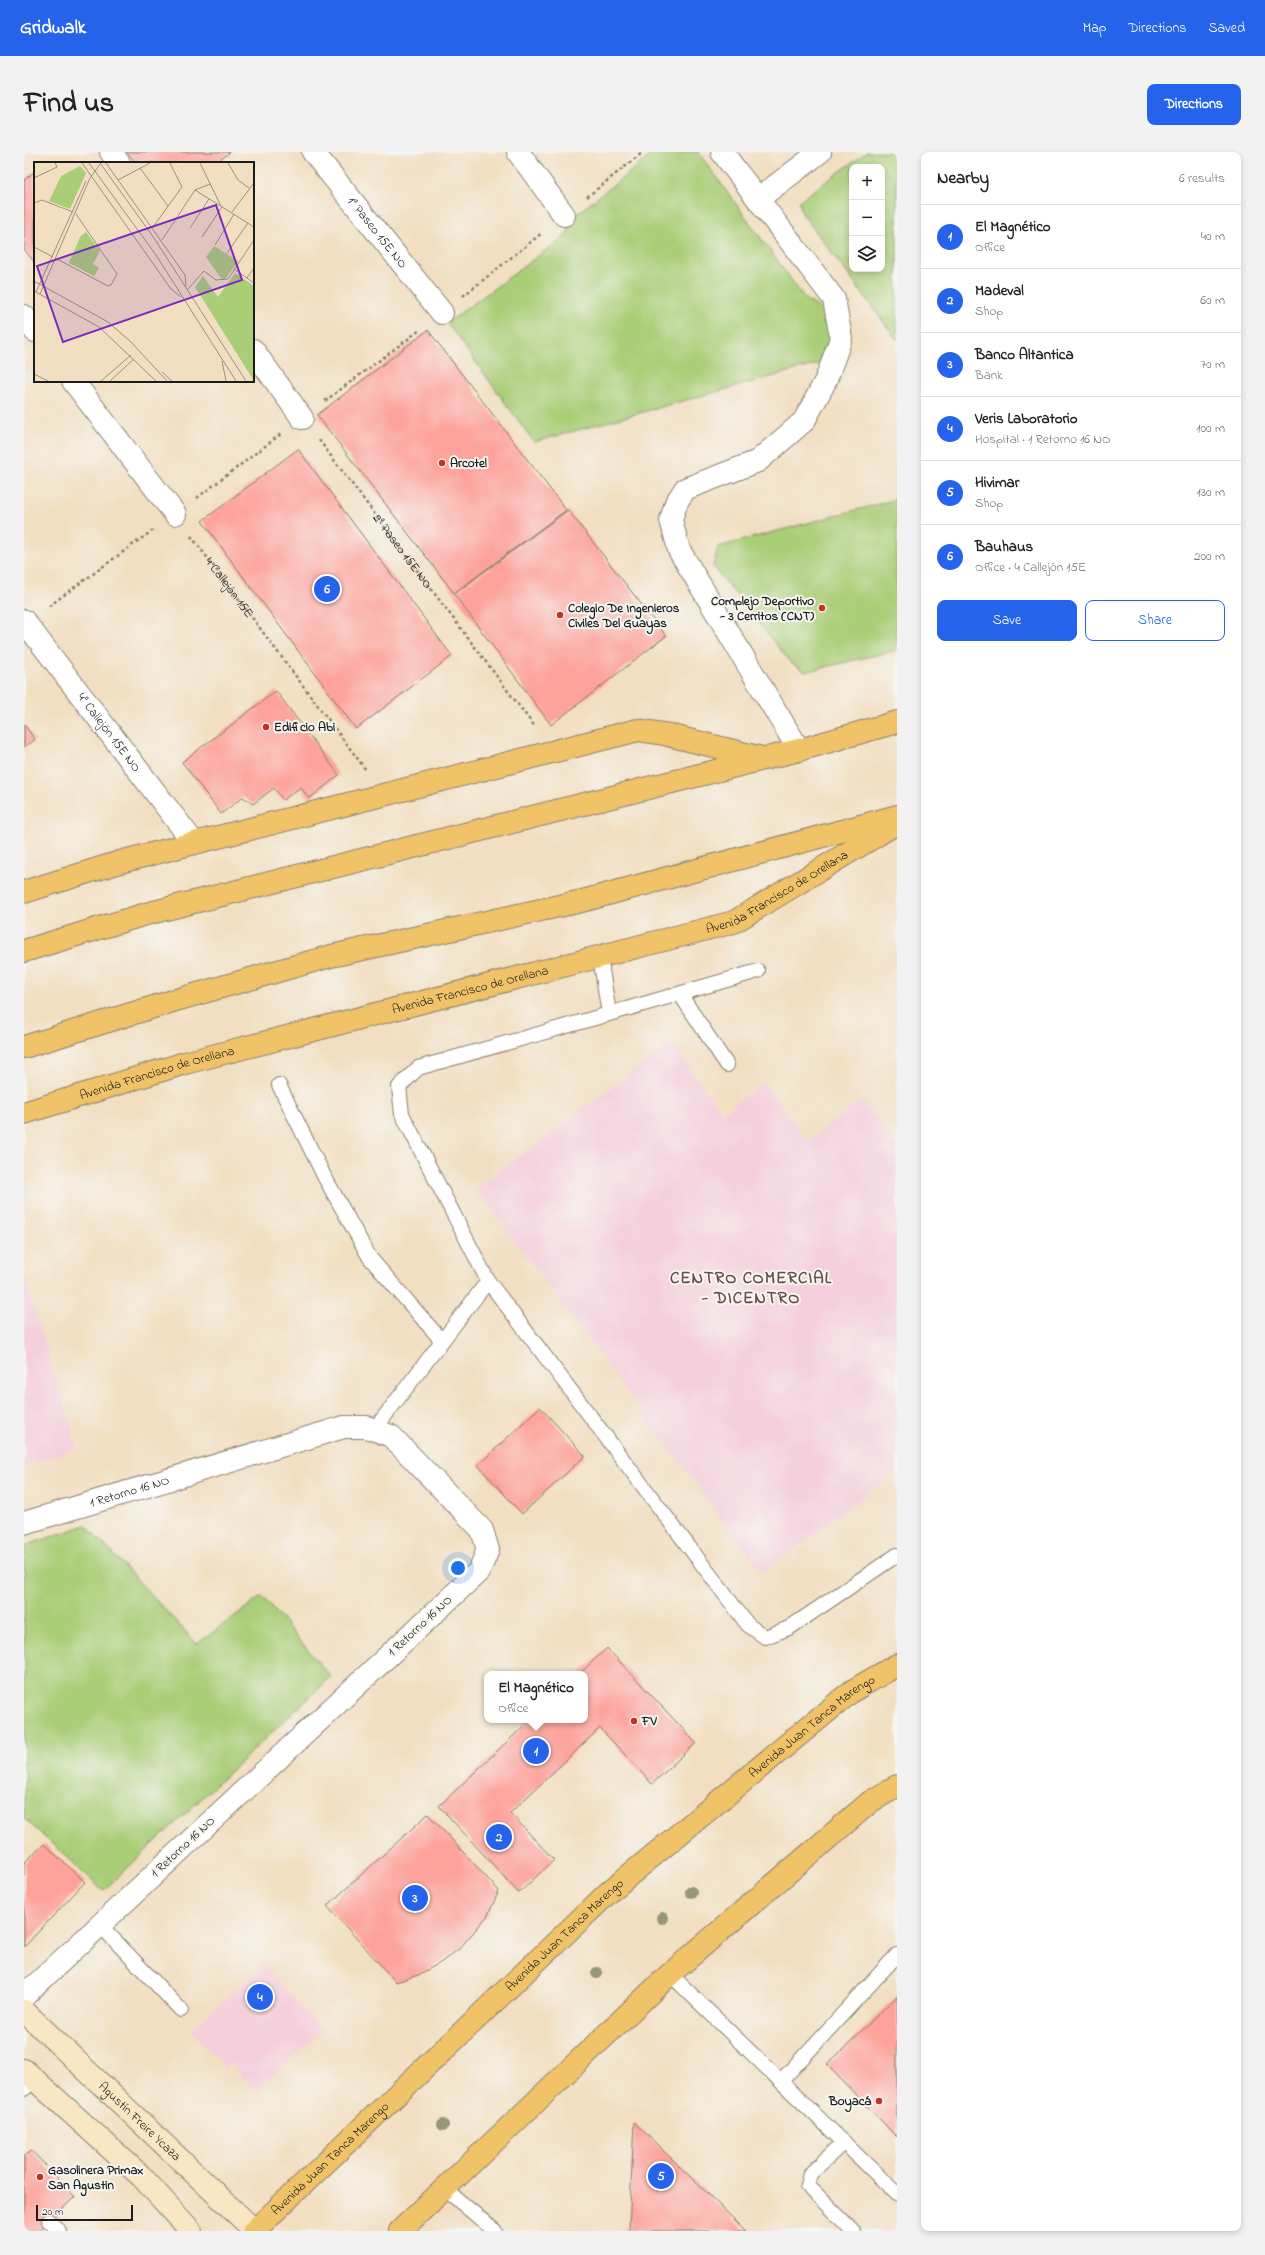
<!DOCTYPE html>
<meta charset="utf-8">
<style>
:root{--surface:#fff;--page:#f2f2f2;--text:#222;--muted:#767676;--line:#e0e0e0;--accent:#2563eb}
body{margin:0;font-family:"Indie Flower",sans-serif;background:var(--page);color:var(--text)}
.controls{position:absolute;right:12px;top:12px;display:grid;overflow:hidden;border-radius:8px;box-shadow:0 2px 6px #0003}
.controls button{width:36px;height:36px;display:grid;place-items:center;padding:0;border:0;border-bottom:1px solid var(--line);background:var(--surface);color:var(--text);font:20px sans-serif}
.scale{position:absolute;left:12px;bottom:10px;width:97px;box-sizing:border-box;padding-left:4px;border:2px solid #1c1c1c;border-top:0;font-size:11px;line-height:14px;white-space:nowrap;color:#1c1c1c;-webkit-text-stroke:3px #f6f6f2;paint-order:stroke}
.you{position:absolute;left:434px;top:1416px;width:14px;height:14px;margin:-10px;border:3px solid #fff;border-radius:50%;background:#1a73e8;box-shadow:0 0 0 6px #1a73e833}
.badge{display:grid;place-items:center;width:26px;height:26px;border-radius:50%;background:var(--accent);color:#fff;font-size:13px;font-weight:700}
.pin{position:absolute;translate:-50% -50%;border:2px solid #fff;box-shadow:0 1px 4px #0006}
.popup{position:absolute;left:460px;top:1519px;width:104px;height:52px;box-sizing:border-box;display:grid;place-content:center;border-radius:8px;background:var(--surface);filter:drop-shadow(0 1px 3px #0005);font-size:13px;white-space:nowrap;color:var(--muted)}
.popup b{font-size:15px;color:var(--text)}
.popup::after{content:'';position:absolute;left:50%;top:100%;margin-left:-8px;border:8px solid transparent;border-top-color:var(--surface)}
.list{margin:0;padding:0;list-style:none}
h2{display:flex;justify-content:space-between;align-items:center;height:52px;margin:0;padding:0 16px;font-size:17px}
h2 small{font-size:13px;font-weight:400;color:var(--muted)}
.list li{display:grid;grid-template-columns:26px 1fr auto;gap:12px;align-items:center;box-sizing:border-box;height:64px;padding:0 16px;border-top:1px solid var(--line)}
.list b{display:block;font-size:15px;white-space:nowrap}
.list p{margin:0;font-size:13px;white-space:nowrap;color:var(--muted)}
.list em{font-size:13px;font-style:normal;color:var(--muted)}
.actions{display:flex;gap:8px;padding:12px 16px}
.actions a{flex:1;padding:9px 0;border:1px solid var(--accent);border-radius:8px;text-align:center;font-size:14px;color:var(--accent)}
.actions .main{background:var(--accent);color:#fff}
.icon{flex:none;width:22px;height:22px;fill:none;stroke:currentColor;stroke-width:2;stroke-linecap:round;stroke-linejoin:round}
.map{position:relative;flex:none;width:873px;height:2079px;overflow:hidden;border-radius:8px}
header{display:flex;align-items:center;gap:24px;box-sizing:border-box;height:56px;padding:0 20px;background:var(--accent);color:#fff}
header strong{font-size:19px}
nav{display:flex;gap:22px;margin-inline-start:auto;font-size:14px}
.intro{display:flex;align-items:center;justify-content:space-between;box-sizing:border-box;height:96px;padding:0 24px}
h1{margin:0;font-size:28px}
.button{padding:10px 18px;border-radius:8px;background:var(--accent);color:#fff;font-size:14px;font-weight:700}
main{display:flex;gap:24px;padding:0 24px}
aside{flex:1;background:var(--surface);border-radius:8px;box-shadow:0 2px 6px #0003}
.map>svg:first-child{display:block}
.built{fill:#f5cfdc}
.green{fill:#aace77;stroke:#63754a;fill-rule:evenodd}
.building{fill:#fda39b}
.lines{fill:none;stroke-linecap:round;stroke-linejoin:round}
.service-casing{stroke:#877e6e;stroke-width:16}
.minor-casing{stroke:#877e6e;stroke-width:24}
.secondary-casing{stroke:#877e6e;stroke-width:24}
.primary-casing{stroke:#877e6e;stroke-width:24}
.trunk-casing{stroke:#877e6e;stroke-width:24}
.path{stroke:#877e6e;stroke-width:2.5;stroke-dasharray:3 3;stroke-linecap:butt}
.service{stroke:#fff;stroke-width:14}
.minor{stroke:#fff;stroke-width:22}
.secondary{stroke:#f9e7c3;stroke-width:22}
.primary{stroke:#f0c369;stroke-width:22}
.trunk{stroke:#f0c369;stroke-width:22}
.tree{fill:#989678}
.poi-dot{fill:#c8321e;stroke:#f6f6f2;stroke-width:1.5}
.labels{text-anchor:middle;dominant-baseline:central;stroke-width:4;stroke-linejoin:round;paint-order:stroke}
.street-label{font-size:13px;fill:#1c1c1c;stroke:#f6f6f2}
.poi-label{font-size:13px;font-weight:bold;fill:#1c1c1c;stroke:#f6f6f2;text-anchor:start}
.district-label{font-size:17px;font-weight:bold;letter-spacing:1px;fill:#6b4b48;stroke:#f6f6f2}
.inset-road{fill:none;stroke:#9c917f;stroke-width:1}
.view{fill:#7b2cbf;fill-opacity:0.15;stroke:#7b2cbf;stroke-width:2}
.inset-edge{fill:none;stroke:#1c1c1c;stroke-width:2}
</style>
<header>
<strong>Gridwalk</strong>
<nav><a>Map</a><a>Directions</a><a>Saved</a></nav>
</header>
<div class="intro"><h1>Find us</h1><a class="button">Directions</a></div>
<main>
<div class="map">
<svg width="873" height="2079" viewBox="0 0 873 2079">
<rect width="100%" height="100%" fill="#f6f6f2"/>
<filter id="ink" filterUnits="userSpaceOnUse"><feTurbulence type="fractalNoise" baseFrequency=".025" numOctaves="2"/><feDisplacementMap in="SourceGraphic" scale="8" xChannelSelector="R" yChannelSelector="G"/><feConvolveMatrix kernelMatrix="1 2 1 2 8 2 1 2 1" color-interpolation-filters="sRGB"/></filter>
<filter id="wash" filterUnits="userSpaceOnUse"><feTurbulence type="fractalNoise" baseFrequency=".012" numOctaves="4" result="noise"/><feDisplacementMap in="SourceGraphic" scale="16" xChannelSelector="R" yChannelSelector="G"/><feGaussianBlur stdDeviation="0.9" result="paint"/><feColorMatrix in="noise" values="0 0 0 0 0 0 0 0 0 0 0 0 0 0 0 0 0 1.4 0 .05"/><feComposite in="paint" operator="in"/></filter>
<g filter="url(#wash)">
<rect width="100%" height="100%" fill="#f2dfc1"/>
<!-- built -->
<g class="built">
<path d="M647,891L699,961L740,931L784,989L838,948L873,995V1319L738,1421L452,1037Z"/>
<path d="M0,1125L54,1296L0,1314Z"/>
<path d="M239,1813L298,1879L231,1939L206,1911L201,1916L167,1878Z"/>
</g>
<!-- green -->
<g class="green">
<path d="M631,0H674L782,148C812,163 808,182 801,210L510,290L423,171L544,82L545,68Z"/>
<path d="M843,0H873V188L778,61L775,49ZM828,15H858V117H828Z"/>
<path d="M873,347V498L781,520L767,511L689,414L694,395Z"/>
<path d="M62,1373L173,1492L238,1444L307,1525L79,1739L0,1666V1394Z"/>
</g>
<g id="blocks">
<!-- building -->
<g class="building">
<path d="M103,0H206L192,11H112Z"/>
<path d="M11,19V111L0,97V28Z"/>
<path d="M404,178L542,358L430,441L293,263Z"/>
<path d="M274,297L428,504L332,577L178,369Z"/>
<path d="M544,358L642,484L527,573L430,442Z"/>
<path d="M252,539L315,623L285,647L277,635L259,648L250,636L229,652L219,645L197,662L158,610Z"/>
<path d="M0,572L11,588L0,595Z"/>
<path d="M516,1255L561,1304L498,1362L454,1313Z"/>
<path d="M583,1496L672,1591L628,1632L576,1576L486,1661L530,1708L495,1741L415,1654L506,1568H561V1522H555Z"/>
<path d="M404,1662L475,1739L464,1763L436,1796L416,1811L394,1823L372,1830L303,1754Z"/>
<path d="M20,1692L61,1730L0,1795V1711Z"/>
<path d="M873,1844V1985L803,1913Z"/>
<path d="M610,1970L722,2079H605Z"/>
<path d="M7,1998L51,2045L14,2079H0V2004Z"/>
</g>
</g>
</g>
<g filter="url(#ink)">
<use href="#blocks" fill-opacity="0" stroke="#877e6e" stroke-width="1"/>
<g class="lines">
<defs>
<g id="service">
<path d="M576,805L585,862L394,916L375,935L378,962L464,1129L724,1473L741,1485L765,1476L873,1403"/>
<path d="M656,842L703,913"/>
<path d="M585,862L734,819"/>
<path d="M255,933L300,1024L346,1106L418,1189"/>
<path d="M350,1278L464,1129"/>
<path d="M76,1773L157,1858"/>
<path d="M646,1822L873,2042"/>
<path d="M757,1929L873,1803"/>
<path d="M0,1937L10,1927"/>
<path d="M820,1990L786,2022L783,2033L829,2079"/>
<path d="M421,2037L471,2079"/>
<path d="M25,2069L35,2079"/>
</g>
<g id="minor">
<path d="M87,0L95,11"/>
<path id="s3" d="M289,0L418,161"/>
<path d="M494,0L540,63"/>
<path d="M698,0L810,147L817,186L802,228L780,269L734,309L661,337L652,351L647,368L655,398L775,598"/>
<path d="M734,47L796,0"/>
<path d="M0,164L11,179"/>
<path d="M229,198L278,266"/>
<path d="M49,229L151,362"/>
<path id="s4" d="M0,469L170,691"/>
<path id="s5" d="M0,1371L320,1275H343L367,1284L458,1378L464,1398L455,1419L0,1844"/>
</g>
<g id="secondary">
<path id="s6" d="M0,1859L231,2079"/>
<path d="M0,1918L118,2025L167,2079"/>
</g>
<g id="primary">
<path d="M0,740L96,710L614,578L640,582L738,606"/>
<path id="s7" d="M0,961L161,911L710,770L873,671"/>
<path id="s8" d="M230,2079L585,1740L828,1539L873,1513"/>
<path d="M376,2079L646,1822L846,1650L873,1634"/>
</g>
<g id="trunk">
<path d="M0,799L122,762L775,598L873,570"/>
<path d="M0,895L152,848L307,804L558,749L873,664"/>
</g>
</defs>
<!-- service casing -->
<use href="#service" class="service-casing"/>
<!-- minor casing -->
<use href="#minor" class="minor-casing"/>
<!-- secondary casing -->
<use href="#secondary" class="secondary-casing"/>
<!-- primary casing -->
<use href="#primary" class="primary-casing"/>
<!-- trunk casing -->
<use href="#trunk" class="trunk-casing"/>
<!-- path -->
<g class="path">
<path d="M563,45L619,0"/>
<path d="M439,144L518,81"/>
<path d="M301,249L396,178"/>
<path id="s1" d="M295,288L511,575"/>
<path d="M173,346L257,282"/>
<path id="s2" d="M167,384L342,618"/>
<path d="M25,454L129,378"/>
</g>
<!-- service -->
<use href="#service" class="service"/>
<!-- minor -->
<use href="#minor" class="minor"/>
<!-- secondary -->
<use href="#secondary" class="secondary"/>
<!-- primary -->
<use href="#primary" class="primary"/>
<!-- trunk -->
<use href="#trunk" class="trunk"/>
</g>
<!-- trees -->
<g class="tree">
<circle cx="667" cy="1740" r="6"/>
<circle cx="638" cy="1766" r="6"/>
<circle cx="573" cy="1821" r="6"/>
<circle cx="419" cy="1973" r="6"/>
</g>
</g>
<!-- markers -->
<g class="poi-dot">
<circle cx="418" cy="311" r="4"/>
<circle cx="798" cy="456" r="4"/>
<circle cx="536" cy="463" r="4"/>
<circle cx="242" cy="575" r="4"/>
<circle cx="610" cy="1569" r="4"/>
<circle cx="855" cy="1949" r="4"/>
<circle cx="16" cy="2025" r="4"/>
</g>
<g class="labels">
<!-- street labels -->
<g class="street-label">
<text stroke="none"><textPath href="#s3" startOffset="103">1° Paseo 15E NO</textPath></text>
<text stroke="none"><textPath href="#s1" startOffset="139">2° Paseo 15E NO</textPath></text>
<text stroke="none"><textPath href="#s2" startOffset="64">4 Callejón 15E</textPath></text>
<text stroke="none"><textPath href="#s4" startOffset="140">4° Callejón 15E NO</textPath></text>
<text stroke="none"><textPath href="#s7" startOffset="787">Avenida Francisco de Orellana</textPath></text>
<text stroke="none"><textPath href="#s7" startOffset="463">Avenida Francisco de Orellana</textPath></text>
<text stroke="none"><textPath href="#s7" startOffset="139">Avenida Francisco de Orellana</textPath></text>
<text stroke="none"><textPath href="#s5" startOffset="110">1 Retorno 16 NO</textPath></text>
<text transform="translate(396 1474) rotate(-43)">1 Retorno 16 NO</text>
<text stroke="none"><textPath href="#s8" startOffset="753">Avenida Juan Tanca Marengo</textPath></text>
<text transform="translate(159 1695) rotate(-43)">1 Retorno 16 NO</text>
<text stroke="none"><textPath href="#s8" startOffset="429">Avenida Juan Tanca Marengo</textPath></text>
<text stroke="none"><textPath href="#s6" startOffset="160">Agustín Freire Ycaza</textPath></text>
<text stroke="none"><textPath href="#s8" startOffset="105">Avenida Juan Tanca Marengo</textPath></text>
</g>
<!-- poi labels -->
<g class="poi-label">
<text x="426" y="311">Arcotel</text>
<text x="790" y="449" text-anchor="end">Complejo Deportivo<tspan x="790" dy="15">- 3 Cerritos (CNT)</tspan></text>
<text x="544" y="456">Colegio De Ingenieros<tspan x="544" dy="15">Civiles Del Guayas</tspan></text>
<text x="250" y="575">Edificio Abi</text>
<text x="618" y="1569">FV</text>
<text x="847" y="1949" text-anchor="end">Boyacá</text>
<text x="24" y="2018">Gasolinera Primax<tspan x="24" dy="15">San Agustin</tspan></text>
</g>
<!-- district labels -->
<g class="district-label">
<text x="727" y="1126">CENTRO COMERCIAL<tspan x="727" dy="20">- DICENTRO</tspan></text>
</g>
</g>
<!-- overview -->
<g transform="translate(10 10)">
<rect width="220" height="220" fill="#f2dfc1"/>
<path d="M46,4L52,11L36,47L15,39L27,14ZM52,70L66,89L59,102L65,106L60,114L35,101L46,75ZM180,84L204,99L192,116L188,118L172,95ZM201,111L220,124V219L161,125L169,114L184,135Z" fill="#aace77"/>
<path class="inset-road" d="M48,1L137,127L147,135M55,1L122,93L202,219M66,1L120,76L212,219M72,1L151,113L152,124M166,1L187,44M194,1L204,18L215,26M106,6L134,44M0,16L23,5L21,1M84,18L116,1M161,28L220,65M0,41L8,38L39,50M198,50L220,21M119,65L148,25L136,1M156,66L175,37M168,75L188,45M128,78L161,28L176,22M181,83L200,52M0,85L19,95M193,91L214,61M23,97L74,124L77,123L83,112L42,52M200,107L220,121M213,116L220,106M0,119L74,160L97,180L133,219M154,127L170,109L182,118L194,117L220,78M0,129L65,165L122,219M2,130L52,19M6,132L56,16L67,1M188,199L192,219M128,210L138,219M0,212L14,219M67,219L97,193M76,219L100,197"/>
<path class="view" d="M182,43L208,118L29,180L3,104Z"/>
<rect width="220" height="220" class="inset-edge"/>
</g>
</svg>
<div class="controls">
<button>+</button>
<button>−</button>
<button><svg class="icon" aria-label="layers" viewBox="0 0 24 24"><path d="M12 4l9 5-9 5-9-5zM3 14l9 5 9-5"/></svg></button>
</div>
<div class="scale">20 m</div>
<div class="you"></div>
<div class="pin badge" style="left:512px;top:1599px">1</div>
<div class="popup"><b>El Magnético</b>Office</div>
<div class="pin badge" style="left:475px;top:1685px">2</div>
<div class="pin badge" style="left:391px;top:1746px">3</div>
<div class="pin badge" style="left:236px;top:1845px">4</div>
<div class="pin badge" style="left:637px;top:2024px">5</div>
<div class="pin badge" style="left:303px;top:437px">6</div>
</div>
<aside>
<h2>Nearby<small>6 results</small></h2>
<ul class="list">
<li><span class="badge">1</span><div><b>El Magnético</b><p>Office</p></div><em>40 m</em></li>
<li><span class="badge">2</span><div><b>Madeval</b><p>Shop</p></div><em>60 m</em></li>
<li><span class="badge">3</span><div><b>Banco Altantica</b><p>Bank</p></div><em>70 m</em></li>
<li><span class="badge">4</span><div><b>Veris Laboratorio</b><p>Hospital · 1 Retorno 16 NO</p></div><em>100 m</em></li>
<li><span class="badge">5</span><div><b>Hivimar</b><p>Shop</p></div><em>130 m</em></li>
<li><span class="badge">6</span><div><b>Bauhaus</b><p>Office · 4 Callejón 15E</p></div><em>200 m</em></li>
</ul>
<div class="actions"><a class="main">Save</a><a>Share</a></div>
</aside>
</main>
